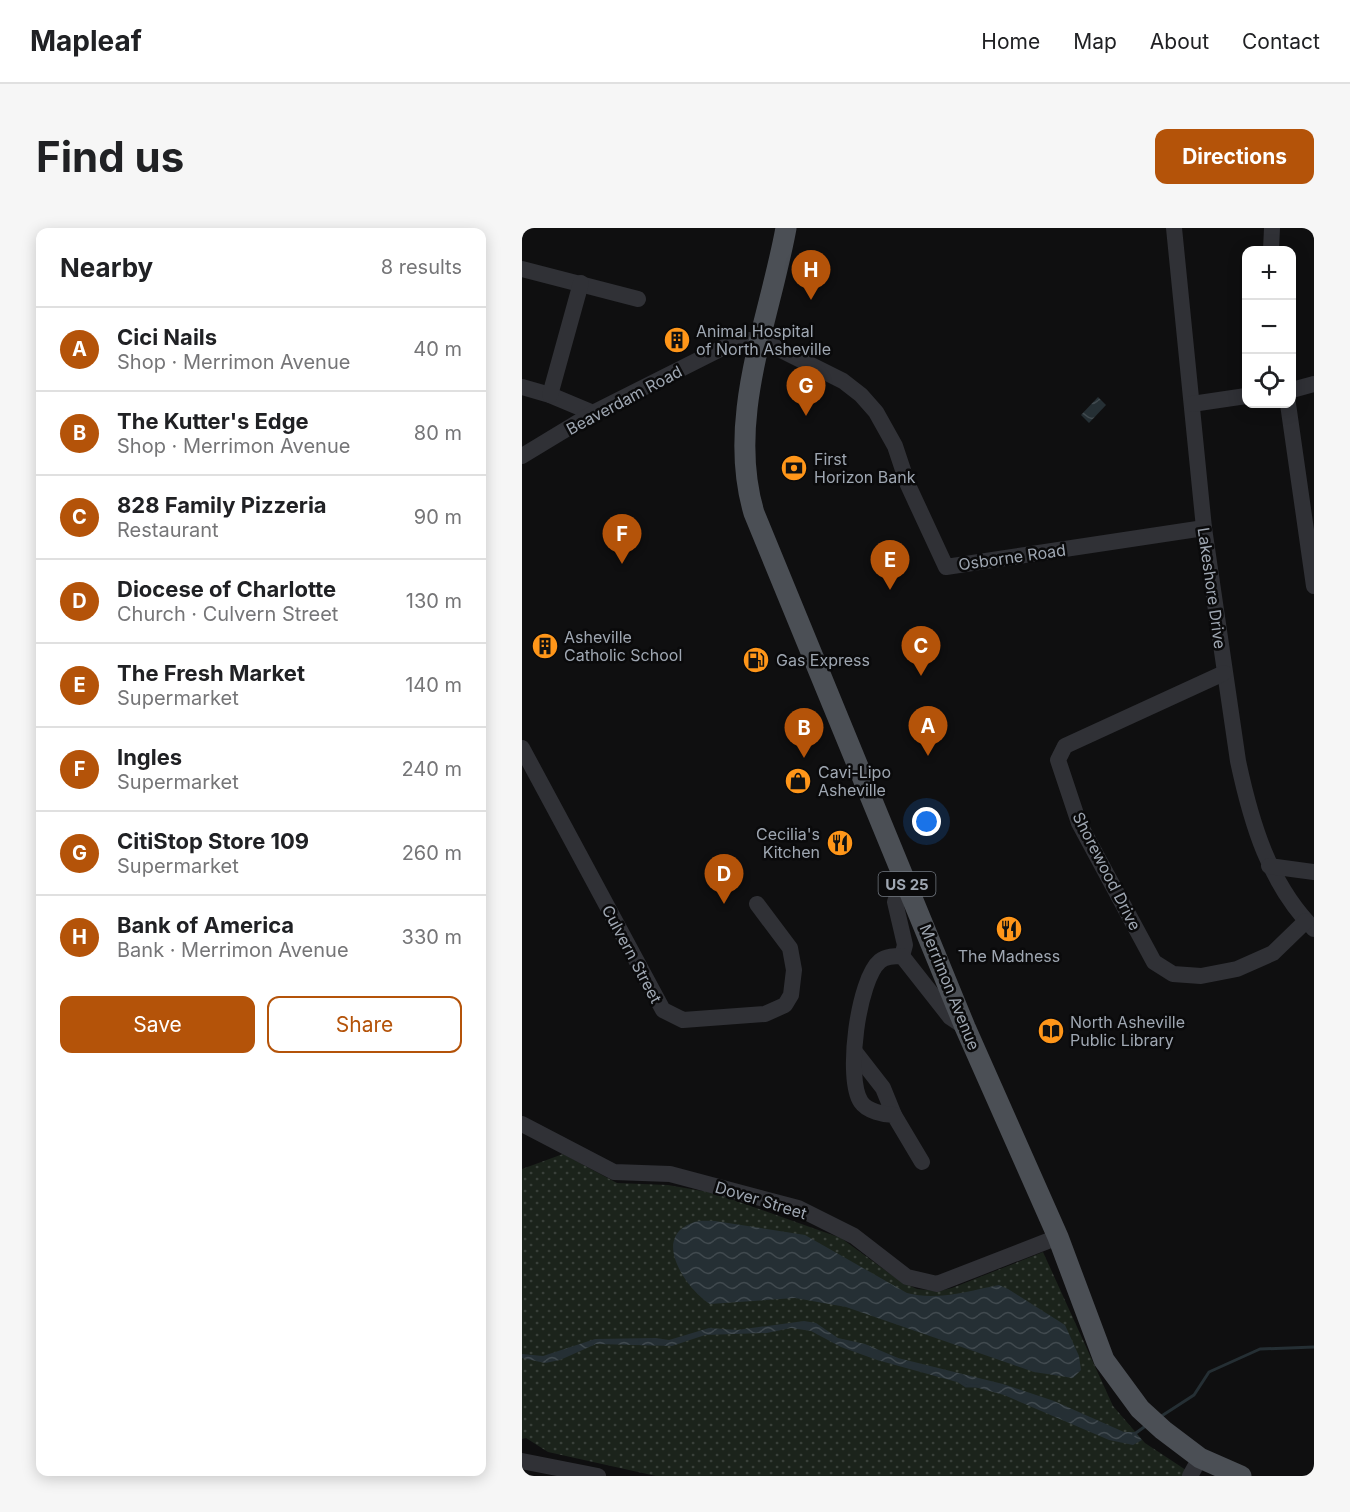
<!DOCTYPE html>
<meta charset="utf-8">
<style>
:root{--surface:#fff;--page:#f6f6f6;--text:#202124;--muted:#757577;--line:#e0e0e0;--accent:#b45309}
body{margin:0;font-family:Inter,sans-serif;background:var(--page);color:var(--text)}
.controls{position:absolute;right:18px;top:18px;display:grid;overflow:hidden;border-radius:12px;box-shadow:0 3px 15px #0003}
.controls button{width:54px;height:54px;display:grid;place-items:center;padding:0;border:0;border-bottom:2px solid var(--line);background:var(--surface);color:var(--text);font:30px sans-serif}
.you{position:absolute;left:405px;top:594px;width:21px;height:21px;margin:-15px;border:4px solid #fff;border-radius:50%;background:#1a73e8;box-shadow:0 0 0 9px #1a73e833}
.badge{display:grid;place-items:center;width:39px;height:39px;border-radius:50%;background:var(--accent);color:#fff;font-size:20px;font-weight:700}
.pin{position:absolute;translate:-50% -50px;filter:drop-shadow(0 2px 3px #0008)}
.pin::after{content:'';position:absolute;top:32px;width:21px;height:18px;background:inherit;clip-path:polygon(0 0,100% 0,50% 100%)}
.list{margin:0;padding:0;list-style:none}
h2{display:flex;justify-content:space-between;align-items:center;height:78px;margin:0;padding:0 24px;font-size:26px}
h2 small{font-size:20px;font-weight:400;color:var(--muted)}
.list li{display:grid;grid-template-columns:39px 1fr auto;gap:18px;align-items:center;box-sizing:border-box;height:84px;padding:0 24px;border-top:2px solid var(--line)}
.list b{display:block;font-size:22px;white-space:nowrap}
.list p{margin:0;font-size:20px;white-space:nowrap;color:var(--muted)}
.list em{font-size:20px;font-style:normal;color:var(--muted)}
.actions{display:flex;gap:12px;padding:18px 24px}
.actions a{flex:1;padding:14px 0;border:2px solid var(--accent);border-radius:12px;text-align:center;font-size:21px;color:var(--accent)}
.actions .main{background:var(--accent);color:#fff}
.icon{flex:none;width:33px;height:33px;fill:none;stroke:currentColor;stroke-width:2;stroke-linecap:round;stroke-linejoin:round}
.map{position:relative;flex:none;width:792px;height:1248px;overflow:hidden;border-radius:12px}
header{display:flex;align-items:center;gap:36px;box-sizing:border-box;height:84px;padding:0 30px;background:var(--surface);border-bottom:2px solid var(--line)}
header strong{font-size:28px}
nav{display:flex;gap:33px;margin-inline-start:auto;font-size:21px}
.intro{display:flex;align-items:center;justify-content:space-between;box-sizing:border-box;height:144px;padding:0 36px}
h1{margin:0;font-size:42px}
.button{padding:15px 27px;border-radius:12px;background:var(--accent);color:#fff;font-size:21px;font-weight:700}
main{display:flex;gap:36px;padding:0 36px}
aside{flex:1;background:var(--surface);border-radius:12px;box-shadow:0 3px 15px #0003}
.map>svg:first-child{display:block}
.grass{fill:url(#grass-dots)}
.water{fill:url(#water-waves)}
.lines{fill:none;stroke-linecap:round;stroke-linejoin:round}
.stream{stroke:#252f34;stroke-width:3}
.minor{stroke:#303136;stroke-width:16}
.major{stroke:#4b4f55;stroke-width:21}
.labels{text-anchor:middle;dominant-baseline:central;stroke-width:5;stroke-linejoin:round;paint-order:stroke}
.shield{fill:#0a0a0b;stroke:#727880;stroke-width:1.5}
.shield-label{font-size:15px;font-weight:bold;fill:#9fa7b2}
.poi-label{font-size:16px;fill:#9fa7b2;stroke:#0a0a0b;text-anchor:start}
.street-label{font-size:16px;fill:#9fa7b2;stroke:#0a0a0b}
</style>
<header>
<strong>Mapleaf</strong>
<nav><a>Home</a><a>Map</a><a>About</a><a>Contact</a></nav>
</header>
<div class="intro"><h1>Find us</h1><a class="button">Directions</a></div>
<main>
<aside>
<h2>Nearby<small>8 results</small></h2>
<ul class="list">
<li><span class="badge">A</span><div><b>Cici Nails</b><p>Shop · Merrimon Avenue</p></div><em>40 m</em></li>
<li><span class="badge">B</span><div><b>The Kutter's Edge</b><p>Shop · Merrimon Avenue</p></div><em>80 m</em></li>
<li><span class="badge">C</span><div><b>828 Family Pizzeria</b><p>Restaurant</p></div><em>90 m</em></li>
<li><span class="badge">D</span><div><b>Diocese of Charlotte</b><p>Church · Culvern Street</p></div><em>130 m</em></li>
<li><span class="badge">E</span><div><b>The Fresh Market</b><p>Supermarket</p></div><em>140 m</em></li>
<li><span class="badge">F</span><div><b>Ingles</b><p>Supermarket</p></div><em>240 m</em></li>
<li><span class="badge">G</span><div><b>CitiStop Store 109</b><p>Supermarket</p></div><em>260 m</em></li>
<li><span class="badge">H</span><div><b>Bank of America</b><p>Bank · Merrimon Avenue</p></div><em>330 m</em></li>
</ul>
<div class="actions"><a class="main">Save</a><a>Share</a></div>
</aside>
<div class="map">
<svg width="792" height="1248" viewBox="0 0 792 1248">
<defs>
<pattern id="grass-dots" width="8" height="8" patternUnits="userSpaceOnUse" patternTransform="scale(1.5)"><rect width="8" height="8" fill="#1b231b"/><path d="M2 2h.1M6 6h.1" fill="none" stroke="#39403a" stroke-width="1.8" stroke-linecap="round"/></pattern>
<pattern id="water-waves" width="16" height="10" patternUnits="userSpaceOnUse" patternTransform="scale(1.5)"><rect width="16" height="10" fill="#252f34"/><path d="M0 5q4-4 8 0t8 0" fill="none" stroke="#414a4f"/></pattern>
</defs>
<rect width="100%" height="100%" fill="#0f0f10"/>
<!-- grass -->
<path class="grass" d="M41,926L95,955L146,957L192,965L319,1010L378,1053L395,1061L417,1063L430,1060L521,1024L591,1178L623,1215L673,1248H134L26,1224L4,1210L0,1211V941Z"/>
<!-- water -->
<g class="water">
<path d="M576,169L584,177L567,195L559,187Z"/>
<path d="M193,993L283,1007L385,1065C415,1073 446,1063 477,1057L486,1061L543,1097L557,1128L559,1142L551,1150L512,1144L324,1079L273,1070L188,1076C166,1063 128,1010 170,995C176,992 186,993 193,993Z"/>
<path d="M282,1093L294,1095L316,1110L343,1116L376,1130L481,1156L532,1173L602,1204H613L620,1212L611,1217L587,1212L482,1167L355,1132L319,1119L289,1103L269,1100L245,1105L183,1107L150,1118L74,1116L38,1132L23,1135L0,1130V1126L21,1128L73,1111L134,1110L147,1112L187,1100L215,1102Z"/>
</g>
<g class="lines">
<!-- stream -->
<g class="stream">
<path d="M435,1152L444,1158H457"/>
<path d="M638,1189L672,1167L687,1144L738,1121L792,1119"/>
<path d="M611,1207L625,1197"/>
</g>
<!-- minor -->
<g class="minor">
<path d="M652,0L682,300L716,533C729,594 747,656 792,701"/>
<path d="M749,22L750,0"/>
<path d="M0,41L116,71"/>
<path d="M0,159L28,167L71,185"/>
<path d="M770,162L792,156"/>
<path d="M28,167L59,55"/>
<path d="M670,176L724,168"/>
<path d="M766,176L792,358"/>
<path d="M0,228L71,185L216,112H239L321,153L339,167L354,184L373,218L386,257L424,339L682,300"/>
<path d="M702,445L543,518L536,532L557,595L632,734L651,746L679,748L715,741L751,725L784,693"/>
<path d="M0,520L141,782L161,792L243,786L263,777L269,767L272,742L268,720L235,676"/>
<path d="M747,638L792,644"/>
<path d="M380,728L383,717L373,674L382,647"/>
<path d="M333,824L361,860L372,887"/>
<path d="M0,896L92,944L148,946L276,980L332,1008L385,1049L415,1056L536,1009"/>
<path d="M400,934L372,887C362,887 345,883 339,874C323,851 336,751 358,733C364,728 373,728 380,728L428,789L443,799"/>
<path d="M0,1233L76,1248"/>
<path d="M668,1248L678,1230"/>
</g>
<!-- major -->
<path class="major" d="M264,0C247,93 204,191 232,285L443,799L536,1009L582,1132L618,1181L641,1202L678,1230L719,1248"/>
</g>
<!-- icons -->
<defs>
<symbol id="building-disc" viewBox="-11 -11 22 22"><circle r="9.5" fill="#ff9619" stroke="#0a0a0b"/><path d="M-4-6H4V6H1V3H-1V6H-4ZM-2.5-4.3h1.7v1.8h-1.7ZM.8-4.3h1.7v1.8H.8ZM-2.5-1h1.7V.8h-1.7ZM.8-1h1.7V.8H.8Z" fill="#111"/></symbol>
<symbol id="bank-disc" viewBox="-11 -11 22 22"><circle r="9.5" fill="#ff9619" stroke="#0a0a0b"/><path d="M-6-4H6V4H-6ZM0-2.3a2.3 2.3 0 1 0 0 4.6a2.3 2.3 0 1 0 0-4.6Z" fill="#111"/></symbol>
<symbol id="fuel-disc" viewBox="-11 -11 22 22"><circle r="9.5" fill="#ff9619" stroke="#0a0a0b"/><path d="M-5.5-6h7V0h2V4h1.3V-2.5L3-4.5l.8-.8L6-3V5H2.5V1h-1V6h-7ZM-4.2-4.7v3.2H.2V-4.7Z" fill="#111"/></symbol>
<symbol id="shop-disc" viewBox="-11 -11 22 22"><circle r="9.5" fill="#ff9619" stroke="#0a0a0b"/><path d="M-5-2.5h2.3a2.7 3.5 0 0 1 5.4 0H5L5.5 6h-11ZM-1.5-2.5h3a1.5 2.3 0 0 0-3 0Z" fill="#111"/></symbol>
<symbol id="restaurant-disc" viewBox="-11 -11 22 22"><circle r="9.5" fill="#ff9619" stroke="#0a0a0b"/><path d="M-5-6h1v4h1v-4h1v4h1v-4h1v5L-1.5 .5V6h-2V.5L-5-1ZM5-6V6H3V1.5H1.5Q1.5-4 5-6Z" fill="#111"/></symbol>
<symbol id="library-disc" viewBox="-11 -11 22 22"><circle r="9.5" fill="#ff9619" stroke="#0a0a0b"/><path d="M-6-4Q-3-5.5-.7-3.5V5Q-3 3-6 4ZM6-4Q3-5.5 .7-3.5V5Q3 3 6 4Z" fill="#111"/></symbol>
</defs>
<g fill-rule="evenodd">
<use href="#building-disc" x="140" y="97" width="30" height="30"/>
<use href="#bank-disc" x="257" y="225" width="30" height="30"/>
<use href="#building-disc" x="8" y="403" width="30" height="30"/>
<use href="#fuel-disc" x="219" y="417" width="30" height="30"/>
<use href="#shop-disc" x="261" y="538" width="30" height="30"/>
<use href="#restaurant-disc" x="303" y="600" width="30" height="30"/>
<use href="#restaurant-disc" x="472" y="686" width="30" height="30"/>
<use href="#library-disc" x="514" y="788" width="30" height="30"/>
</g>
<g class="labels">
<!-- shield labels -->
<rect class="shield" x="356.5" y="644" width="57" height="24" rx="4.5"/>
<g class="shield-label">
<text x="385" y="656">US 25</text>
</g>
<!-- poi labels -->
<g class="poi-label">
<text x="174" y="103">Animal Hospital<tspan x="174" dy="18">of North Asheville</tspan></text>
<text x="292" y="231">First<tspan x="292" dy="18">Horizon Bank</tspan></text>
<text x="42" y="409">Asheville<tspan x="42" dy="18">Catholic School</tspan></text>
<text x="254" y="432">Gas Express</text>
<text x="296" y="544">Cavi-Lipo<tspan x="296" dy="18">Asheville</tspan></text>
<text x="298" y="606" text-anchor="end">Cecilia's<tspan x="298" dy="18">Kitchen</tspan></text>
<text x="487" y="728" text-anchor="middle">The Madness</text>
<text x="548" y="794">North Asheville<tspan x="548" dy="18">Public Library</tspan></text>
</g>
<!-- street labels -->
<g class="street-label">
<text transform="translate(102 172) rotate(-28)">Beaverdam Road</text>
<text transform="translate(490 329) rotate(-8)">Osborne Road</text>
<text transform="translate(690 360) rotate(82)">Lakeshore Drive</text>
<text transform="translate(585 643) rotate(63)">Shorewood Drive</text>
<text transform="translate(110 726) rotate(62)">Culvern Street</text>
<text transform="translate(428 759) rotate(68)">Merrimon Avenue</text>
<text transform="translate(239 972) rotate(17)">Dover Street</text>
</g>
</g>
</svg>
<div class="controls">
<button>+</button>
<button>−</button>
<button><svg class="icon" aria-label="locate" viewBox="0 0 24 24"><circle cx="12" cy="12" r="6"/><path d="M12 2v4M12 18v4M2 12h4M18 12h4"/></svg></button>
</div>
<div class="you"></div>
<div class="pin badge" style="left:406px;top:528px">A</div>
<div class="pin badge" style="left:282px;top:530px">B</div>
<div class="pin badge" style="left:399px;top:448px">C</div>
<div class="pin badge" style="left:202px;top:676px">D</div>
<div class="pin badge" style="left:368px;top:362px">E</div>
<div class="pin badge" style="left:100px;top:336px">F</div>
<div class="pin badge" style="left:284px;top:188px">G</div>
<div class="pin badge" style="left:289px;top:72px">H</div>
</div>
</main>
